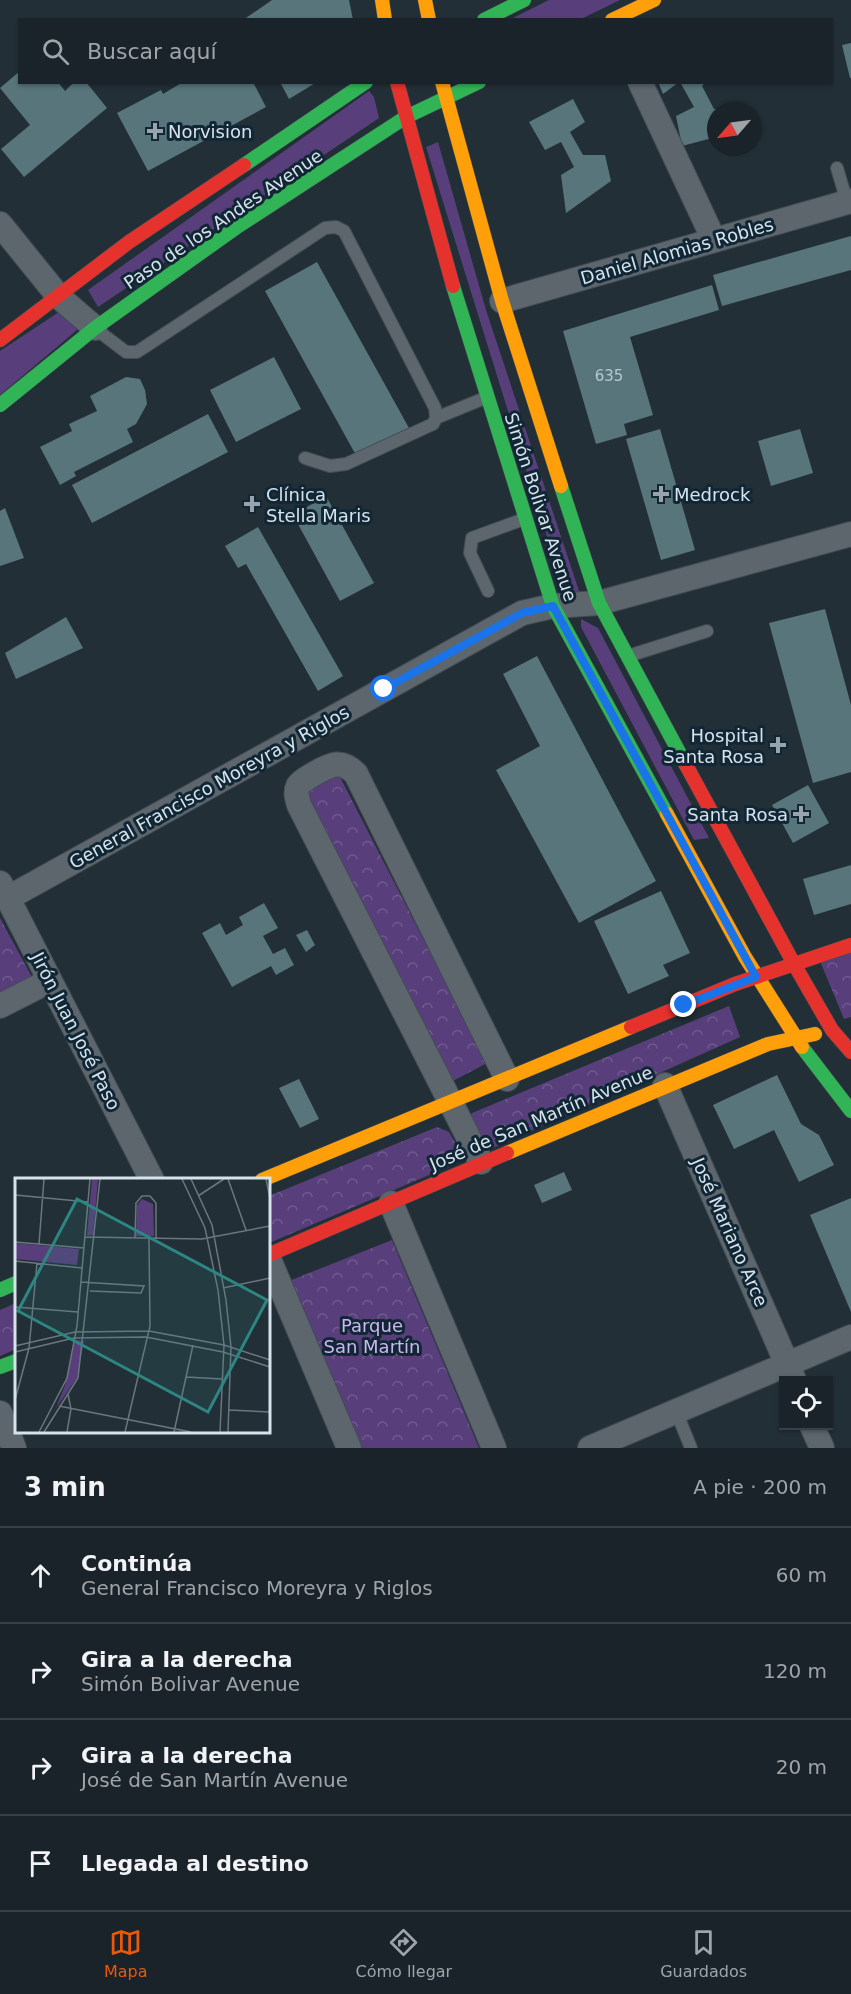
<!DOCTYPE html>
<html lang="es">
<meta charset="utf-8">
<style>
:root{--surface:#1a2329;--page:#272f35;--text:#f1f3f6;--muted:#9fa4a8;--line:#384046;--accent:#ea580c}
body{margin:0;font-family:"DejaVu Sans",sans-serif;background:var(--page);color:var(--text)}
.controls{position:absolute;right:18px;bottom:18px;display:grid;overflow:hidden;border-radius:0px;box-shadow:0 2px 4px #0004}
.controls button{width:54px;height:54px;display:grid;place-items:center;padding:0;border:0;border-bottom:2px solid var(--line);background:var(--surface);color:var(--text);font:30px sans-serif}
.compass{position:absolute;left:707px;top:102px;width:54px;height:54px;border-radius:50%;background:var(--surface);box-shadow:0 2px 4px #0004;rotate:242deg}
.stop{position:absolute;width:18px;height:18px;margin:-14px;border:4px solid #1a73e8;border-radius:50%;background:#fff}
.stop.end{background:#1a73e8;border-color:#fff;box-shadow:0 2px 6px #0008}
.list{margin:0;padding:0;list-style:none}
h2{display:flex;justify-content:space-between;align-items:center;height:78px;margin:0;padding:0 24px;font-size:26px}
h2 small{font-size:20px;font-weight:400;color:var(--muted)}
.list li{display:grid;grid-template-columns:39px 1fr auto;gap:18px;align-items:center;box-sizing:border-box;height:96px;padding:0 24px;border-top:2px solid var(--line)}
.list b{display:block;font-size:22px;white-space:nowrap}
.list p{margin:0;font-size:20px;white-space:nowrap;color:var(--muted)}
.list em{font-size:20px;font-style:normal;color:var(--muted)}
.icon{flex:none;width:33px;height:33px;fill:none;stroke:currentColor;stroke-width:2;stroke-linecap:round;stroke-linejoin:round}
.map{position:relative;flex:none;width:851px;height:1448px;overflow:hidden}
.search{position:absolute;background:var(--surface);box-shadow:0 2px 4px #0004;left:18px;right:18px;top:18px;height:66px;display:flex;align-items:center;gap:15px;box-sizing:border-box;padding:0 21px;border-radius:0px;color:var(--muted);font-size:22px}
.sheet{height:462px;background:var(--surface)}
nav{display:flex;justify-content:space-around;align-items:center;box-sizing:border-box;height:84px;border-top:2px solid var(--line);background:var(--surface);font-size:16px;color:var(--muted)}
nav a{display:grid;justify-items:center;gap:3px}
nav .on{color:var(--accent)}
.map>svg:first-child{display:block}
.park{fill:url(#park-crowns)}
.garden{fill:#583f7c}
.building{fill:#57757b}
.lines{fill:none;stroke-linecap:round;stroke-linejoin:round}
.lane-casing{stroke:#424c53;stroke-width:14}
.street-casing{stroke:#424c53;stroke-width:26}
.fast-casing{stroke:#424c53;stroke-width:15}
.slow-casing{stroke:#424c53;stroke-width:15}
.jam-casing{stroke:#424c53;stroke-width:15}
.lane{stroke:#5d666d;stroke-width:12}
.street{stroke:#5d666d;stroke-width:24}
.fast{stroke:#30b455;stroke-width:14}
.slow{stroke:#ff9f0a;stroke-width:14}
.jam{stroke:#e5322d;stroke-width:14}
.route{stroke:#1a73e8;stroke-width:8}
.poi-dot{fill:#97a4ad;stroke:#112735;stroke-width:2}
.labels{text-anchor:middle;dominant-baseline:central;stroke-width:6;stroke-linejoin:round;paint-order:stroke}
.number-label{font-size:15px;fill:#b6c8d0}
.poi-label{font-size:18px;fill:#d6e3ec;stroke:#112735;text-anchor:start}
.street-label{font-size:18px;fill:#d6e3ec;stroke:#112735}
.park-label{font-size:18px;fill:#cdb6f2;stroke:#112735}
.inset-road{fill:none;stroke:#6b777f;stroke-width:1.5}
.view{fill:#2d8681;fill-opacity:0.15;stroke:#2d8681;stroke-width:3}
.inset-edge{fill:none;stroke:#d6e3ec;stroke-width:3}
</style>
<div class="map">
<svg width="851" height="1448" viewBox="0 0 851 1448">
<defs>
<pattern id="park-crowns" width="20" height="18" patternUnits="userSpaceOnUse" patternTransform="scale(1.5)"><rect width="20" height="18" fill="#583f7c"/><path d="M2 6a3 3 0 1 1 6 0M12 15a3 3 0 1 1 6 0" fill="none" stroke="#6f5b8f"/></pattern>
</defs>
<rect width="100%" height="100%" fill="#232f37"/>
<!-- park -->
<g class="park">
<path d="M339,775L487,1063L451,1082L303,794Z"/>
<path d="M0,918L33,979L0,995Z"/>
<path d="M851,951V1017L844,1019L820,961Z"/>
<path d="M729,1006L740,1037L488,1150L466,1123L472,1113Z"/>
<path d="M437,1127L449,1132L460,1152L455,1164L269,1243V1196Z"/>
<path d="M392,1240L479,1448H360L289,1281Z"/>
<path d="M16,1303V1349L0,1356V1310Z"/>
</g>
<!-- garden -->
<g class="garden">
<path d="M549,0H620L581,19L509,20Z"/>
<path d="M369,91L374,97L379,118L98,307L88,290Z"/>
<path d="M438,142L486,310L582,600L566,598L426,147Z"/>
<path d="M62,310L77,330L0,395V351Z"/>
<path d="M581,619L598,628L709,838L694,840L581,627Z"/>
</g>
<!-- building -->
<g class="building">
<path d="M272,0H349L353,20H243Z"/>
<path d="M851,43V78H850L842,45Z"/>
<path d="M20,71V82H58L65,91L74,82H86L107,108L24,177L1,149L30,125L0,88Z"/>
<path d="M183,82H253L266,107L148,171L117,113L161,90L163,94Z"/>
<path d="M280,82H317L289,99Z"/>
<path d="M658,82H679L663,94Z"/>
<path d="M680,82H706L702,86L714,109L733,108L734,111H716V137L682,146L676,116L694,107Z"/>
<path d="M573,99L585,122L570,132L583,155H605L611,181L566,213L561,175L574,167L561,142L545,150L529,122Z"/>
<path d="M851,236V270L722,306L713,275Z"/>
<path d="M317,262L409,428L357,457L265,291Z"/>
<path d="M712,285L719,310L630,337L653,415L624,424L627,435L596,444L563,331Z"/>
<path d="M274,357L301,409L236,442L210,390Z"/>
<path d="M126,377L140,379L145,390L147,404L136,424L127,429L133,442L74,472L76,476L60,485L40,447L72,431L69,424L97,411L90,396Z"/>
<path d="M208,414L228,452L92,523L72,485Z"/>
<path d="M660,429L695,550L661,560L626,439Z"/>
<path d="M800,429L813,473L771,486L758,441Z"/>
<path d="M326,496L374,583L340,601L293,515Z"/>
<path d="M5,508L24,558L0,566V511Z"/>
<path d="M258,527L343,676L318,691L246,564L238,568L225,546Z"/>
<path d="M825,609L851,705V772L813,783L769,623Z"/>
<path d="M66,617L83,648L16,679L5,653Z"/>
<path d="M537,656L656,881L579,923L496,770L540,746L503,674Z"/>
<path d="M808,785L829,823L793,843L772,805Z"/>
<path d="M851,865V904L814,915L803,879Z"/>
<path d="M661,891L690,953L663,965L669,976L628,994L594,921Z"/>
<path d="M264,903L278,928L263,936L273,954L285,948L294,965L276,975L271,966L232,987L202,933L220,923L226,935L243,925L239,917Z"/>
<path d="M307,930L315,945L306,952L296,935Z"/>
<path d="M777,1075L801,1124L819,1135L834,1165L799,1182L774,1130L734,1149L713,1105Z"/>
<path d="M299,1079L319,1119L300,1128L279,1088Z"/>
<path d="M564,1172L572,1190L542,1203L534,1185Z"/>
<path d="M851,1198V1312L810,1215Z"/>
</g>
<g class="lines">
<defs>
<g id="lane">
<path d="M837,168L847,202"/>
<path d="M97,330L126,352H137L325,228L336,227L344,231L435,408L436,418L433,424L346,464L330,466L305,458"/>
<path d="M436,418L485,398"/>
<path d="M488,591L470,553L472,538L524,519"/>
<path d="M628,656L707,631"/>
<path d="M676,1411L691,1448"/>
</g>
<g id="street">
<path d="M640,82L714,240"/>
<path d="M0,224L59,297L95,328"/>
<path d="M502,301L851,201"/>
<path d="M0,883L152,1180"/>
<path d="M8,898L522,613L553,606L599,603L851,534"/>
<path d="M0,1006L49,981"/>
<path d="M665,1085L794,1380"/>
<path d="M481,1162L299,805C297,798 295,792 298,786C302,780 309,777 314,774C330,765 341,758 356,774L507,1079"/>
<path d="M391,1203L494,1448"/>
<path d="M268,1257L349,1448"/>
<path d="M0,1413L14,1448"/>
<path d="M812,1426L822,1448"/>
<path d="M590,1448L851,1337"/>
</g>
<g id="fast">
<path d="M484,20L524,0"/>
<path d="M244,165L366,82"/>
<path d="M453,286L553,606L667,814"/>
<path d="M0,405L95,328L237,227L406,117L479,82"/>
<path d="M561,486L599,603L686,765"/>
<path d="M802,1047L851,1111"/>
<path d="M0,1290L16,1283"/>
<path d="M0,1367L16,1361"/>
</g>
<g id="slow">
<path d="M382,0L385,20"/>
<path d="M425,0L429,20"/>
<path d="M612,20L654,0"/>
<path d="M442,82L502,301L561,486"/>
<path d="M667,814L745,957L802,1047"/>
<path d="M507,1153L768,1044L815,1034"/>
<path d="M262,1180L631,1027"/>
</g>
<g id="jam">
<path d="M397,82L453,286"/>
<path d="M0,340L129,242L244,165"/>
<path d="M686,765L794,964L832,1030L851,1052"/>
<path d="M631,1027L735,984L851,945"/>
<path d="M268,1255L507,1153"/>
</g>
</defs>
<!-- lane casing -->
<use href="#lane" class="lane-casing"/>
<!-- street casing -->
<use href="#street" class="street-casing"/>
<!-- fast casing -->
<use href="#fast" class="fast-casing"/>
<!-- slow casing -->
<use href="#slow" class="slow-casing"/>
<!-- jam casing -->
<use href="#jam" class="jam-casing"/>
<!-- lane -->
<use href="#lane" class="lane"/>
<!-- street -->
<use href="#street" class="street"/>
<!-- fast -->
<use href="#fast" class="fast"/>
<!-- slow -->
<use href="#slow" class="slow"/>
<!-- jam -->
<use href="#jam" class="jam"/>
</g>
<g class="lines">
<!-- route -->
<path class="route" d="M384,689L522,613L553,606L756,977L684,1005"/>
</g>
<!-- markers -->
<g class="poi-dot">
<path d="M152 122h6v6h6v6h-6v6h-6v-6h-6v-6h6z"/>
<path d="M658 485h6v6h6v6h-6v6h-6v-6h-6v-6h6z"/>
<path d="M249 495h6v6h6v6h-6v6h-6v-6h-6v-6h6z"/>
<path d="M775 736h6v6h6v6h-6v6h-6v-6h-6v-6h6z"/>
<path d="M798 805h6v6h6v6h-6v6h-6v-6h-6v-6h6z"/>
</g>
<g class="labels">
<!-- number labels -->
<g class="number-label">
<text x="609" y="376">635</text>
</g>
<!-- poi labels -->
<g class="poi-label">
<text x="168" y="131">Norvision</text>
<text x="266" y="494">Clínica<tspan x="266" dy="21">Stella Maris</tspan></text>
<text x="674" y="494">Medrock</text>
<text x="764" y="735" text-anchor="end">Hospital<tspan x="764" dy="21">Santa Rosa</tspan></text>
<text x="788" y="814" text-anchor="end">Santa Rosa</text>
</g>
<!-- street labels -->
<g class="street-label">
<text transform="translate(223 219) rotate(-34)">Paso de los Andes Avenue</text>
<text transform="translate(677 251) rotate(-16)">Daniel Alomias Robles</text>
<text transform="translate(541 507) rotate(72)">Simón Bolivar Avenue</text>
<text transform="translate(209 787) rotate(-29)">General Francisco Moreyra y Riglos</text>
<text transform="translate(76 1031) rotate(63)">Jirón Juan José Paso</text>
<text transform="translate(541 1118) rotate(-23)">José de San Martín Avenue</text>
<text transform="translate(730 1232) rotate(66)">José Mariano Arce</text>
</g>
<!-- park labels -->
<g class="park-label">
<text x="372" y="1325">Parque<tspan x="372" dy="21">San Martín</tspan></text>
</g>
</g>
<!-- overview -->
<g transform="translate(15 1178)">
<rect width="255" height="255" fill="#232f37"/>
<path d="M77,1H83L78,57L72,58ZM127,21L138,26L139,58H121L122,27ZM0,65L64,71L62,87L0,81ZM60,162L69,163L62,200L41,230L50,207Z" fill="#583f7c"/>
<path class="inset-road" d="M167,1L190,50L203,112L209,167L205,254M176,1L197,47L211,122L216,169L213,254M213,1L231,52M251,1L255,20M0,17L73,24M183,18L209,1M70,59L187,61L255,48M120,60L121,25L127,18H135L141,25V61M0,64L69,70M24,66L29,1M0,83L67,90M66,104L129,108L126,115L75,113M208,110L255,100M0,129L63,134M0,168L60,154L134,153L209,167L255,182M0,174L59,160L131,159L208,174L255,189M171,199L207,201M0,222L14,170L22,85M44,228L176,254M214,232L255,234M24,254L52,200L62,148L75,1M29,254L63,200L85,1M52,254L56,231L53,216M110,254L135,148L134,61M159,254L178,167"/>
<path class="view" d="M62,21L252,122L193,234L3,133Z"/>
<rect width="255" height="255" class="inset-edge"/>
</g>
</svg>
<div class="controls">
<button><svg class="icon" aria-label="locate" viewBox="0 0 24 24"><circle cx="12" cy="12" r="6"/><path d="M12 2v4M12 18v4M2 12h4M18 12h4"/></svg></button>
</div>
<svg class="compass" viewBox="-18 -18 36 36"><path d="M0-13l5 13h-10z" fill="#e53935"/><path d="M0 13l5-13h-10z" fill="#9fa4a8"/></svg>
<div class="stop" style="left:384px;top:689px"></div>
<div class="stop end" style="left:684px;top:1005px"></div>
<div class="search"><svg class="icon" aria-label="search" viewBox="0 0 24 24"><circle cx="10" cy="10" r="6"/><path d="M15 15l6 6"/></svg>Buscar aquí</div>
</div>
<section class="sheet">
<h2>3 min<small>A pie · 200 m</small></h2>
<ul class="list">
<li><svg class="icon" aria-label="ahead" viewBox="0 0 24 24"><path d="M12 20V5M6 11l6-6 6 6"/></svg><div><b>Continúa</b><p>General Francisco Moreyra y Riglos</p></div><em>60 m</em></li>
<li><svg class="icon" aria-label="right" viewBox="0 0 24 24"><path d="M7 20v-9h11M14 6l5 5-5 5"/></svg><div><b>Gira a la derecha</b><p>Simón Bolivar Avenue</p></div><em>120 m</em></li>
<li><svg class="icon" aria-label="right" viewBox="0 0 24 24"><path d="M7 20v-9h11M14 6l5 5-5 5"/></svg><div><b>Gira a la derecha</b><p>José de San Martín Avenue</p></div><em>20 m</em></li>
<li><svg class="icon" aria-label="arrive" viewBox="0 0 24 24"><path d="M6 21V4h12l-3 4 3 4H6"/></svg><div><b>Llegada al destino</b></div></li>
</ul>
</section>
<nav>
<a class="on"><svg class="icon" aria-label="map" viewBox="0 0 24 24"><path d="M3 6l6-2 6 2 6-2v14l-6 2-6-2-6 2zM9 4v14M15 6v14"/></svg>Mapa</a>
<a><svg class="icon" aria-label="directions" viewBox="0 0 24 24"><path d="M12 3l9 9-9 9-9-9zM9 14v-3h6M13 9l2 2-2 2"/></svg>Cómo llegar</a>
<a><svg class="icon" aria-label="saved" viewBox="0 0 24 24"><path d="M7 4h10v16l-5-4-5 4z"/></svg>Guardados</a>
</nav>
